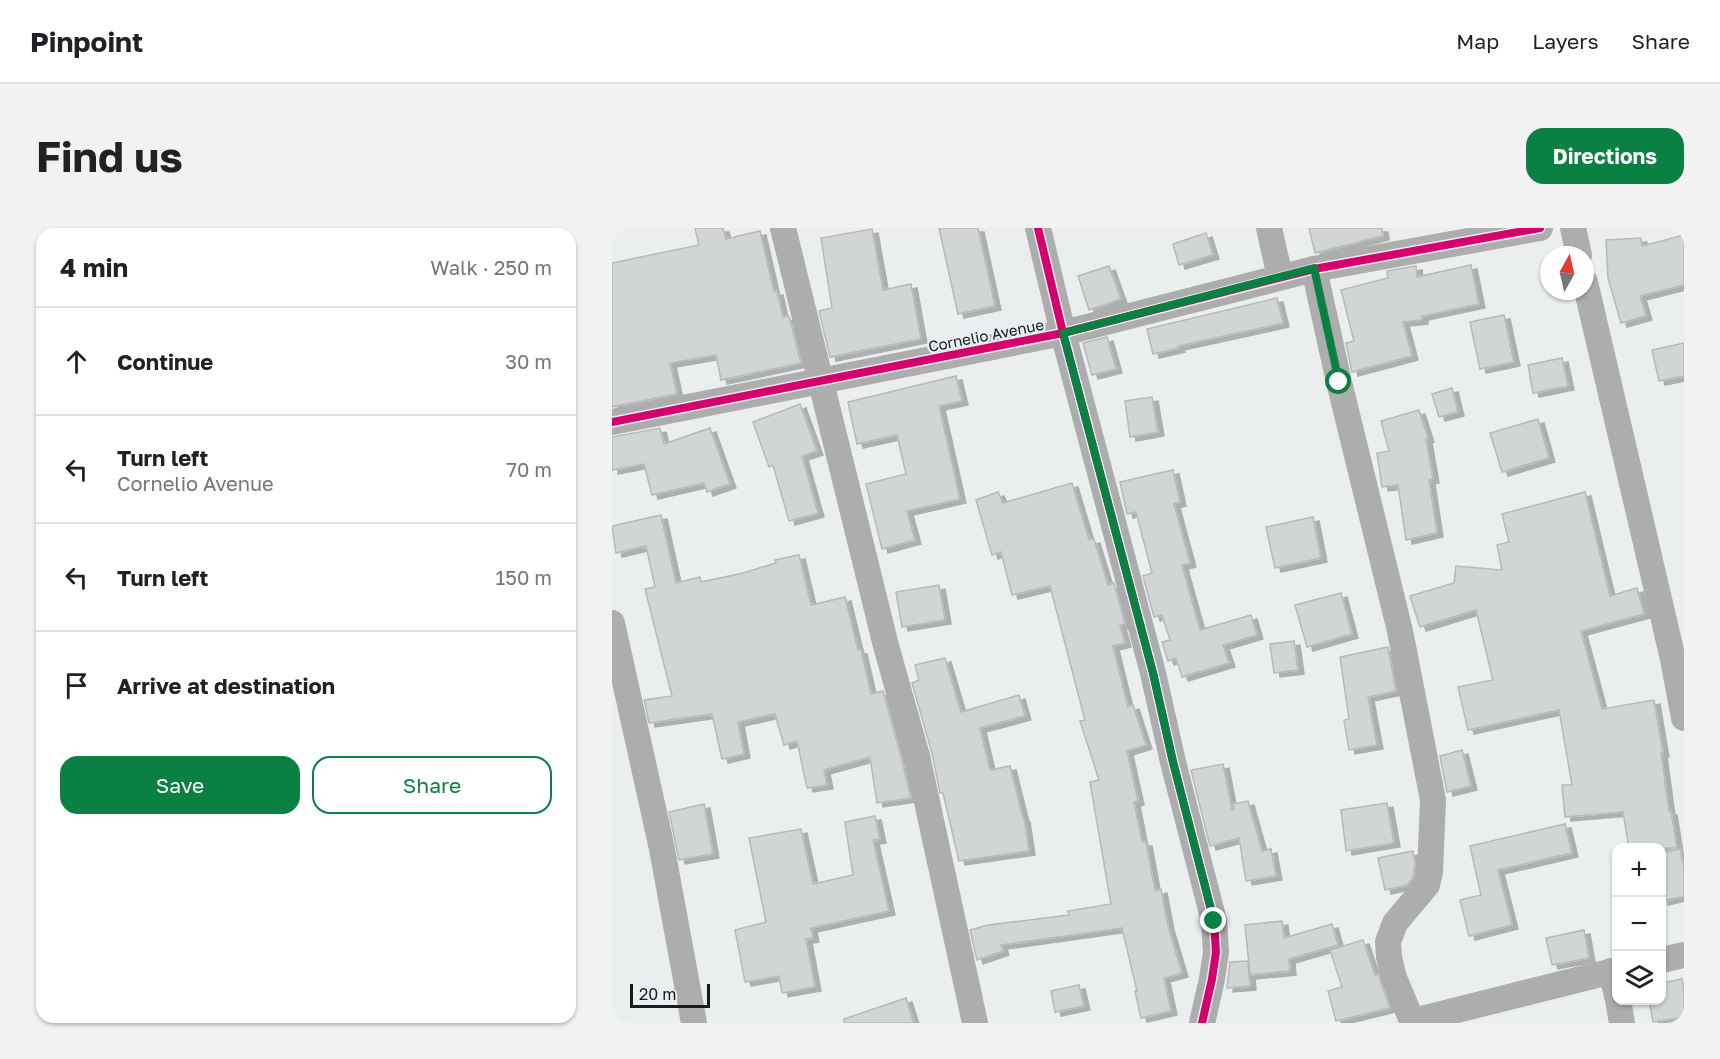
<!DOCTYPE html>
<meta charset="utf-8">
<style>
:root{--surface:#fff;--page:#f2f2f2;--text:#202124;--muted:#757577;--line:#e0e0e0;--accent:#0b8043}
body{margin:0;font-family:"Golos Text",sans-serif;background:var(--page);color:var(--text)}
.controls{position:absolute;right:18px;bottom:18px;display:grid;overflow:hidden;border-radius:12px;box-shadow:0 2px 4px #0004}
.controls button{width:54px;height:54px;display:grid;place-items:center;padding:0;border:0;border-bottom:2px solid var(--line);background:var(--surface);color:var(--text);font:30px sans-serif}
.compass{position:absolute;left:928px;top:18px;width:54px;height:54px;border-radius:50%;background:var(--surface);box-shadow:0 2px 4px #0004;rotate:8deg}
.scale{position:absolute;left:18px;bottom:15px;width:80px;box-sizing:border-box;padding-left:6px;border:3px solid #17191a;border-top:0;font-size:16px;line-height:21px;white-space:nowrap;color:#17191a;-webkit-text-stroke:4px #e7eff2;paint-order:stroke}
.stop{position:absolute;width:18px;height:18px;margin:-14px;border:4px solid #0b8043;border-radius:50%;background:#fff}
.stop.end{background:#0b8043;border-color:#fff;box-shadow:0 2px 6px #0008}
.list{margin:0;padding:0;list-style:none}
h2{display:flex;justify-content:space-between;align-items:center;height:78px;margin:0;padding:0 24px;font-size:26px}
h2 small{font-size:20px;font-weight:400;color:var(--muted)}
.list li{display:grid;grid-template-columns:39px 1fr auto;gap:18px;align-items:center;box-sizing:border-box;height:108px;padding:0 24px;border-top:2px solid var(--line)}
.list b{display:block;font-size:22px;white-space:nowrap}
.list p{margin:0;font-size:20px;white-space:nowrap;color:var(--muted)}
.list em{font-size:20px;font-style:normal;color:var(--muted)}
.actions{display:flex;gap:12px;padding:18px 24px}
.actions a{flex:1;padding:14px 0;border:2px solid var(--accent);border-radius:18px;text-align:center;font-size:21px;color:var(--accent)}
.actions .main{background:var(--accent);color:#fff}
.icon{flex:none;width:33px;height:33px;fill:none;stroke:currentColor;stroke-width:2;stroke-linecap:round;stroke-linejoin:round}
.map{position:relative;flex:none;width:1072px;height:795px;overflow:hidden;border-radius:18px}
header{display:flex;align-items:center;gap:36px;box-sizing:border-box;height:84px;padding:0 30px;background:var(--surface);border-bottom:2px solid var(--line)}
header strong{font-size:28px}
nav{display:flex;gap:33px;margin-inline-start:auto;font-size:21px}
.intro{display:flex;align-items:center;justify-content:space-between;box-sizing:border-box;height:144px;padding:0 36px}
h1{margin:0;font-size:42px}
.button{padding:15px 27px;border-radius:18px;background:var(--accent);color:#fff;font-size:21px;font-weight:700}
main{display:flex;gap:36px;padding:0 36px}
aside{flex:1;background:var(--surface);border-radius:18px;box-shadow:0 2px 4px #0004}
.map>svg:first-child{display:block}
.building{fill:#d2d5d6;stroke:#b6b9ba;stroke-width:1.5;filter:url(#shadow)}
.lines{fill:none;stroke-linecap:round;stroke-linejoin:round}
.minor{stroke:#aeadae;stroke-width:26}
.cycleway-casing{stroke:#e7eff2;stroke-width:11}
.cycleway{stroke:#d6006c;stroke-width:8}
.route{stroke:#0b8043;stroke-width:8}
.labels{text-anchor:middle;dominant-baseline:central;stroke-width:4.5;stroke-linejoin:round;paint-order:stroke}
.street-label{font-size:15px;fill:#17191a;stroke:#e7eff2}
</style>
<header>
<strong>Pinpoint</strong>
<nav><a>Map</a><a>Layers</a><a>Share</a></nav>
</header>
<div class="intro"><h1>Find us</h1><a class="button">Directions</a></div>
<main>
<aside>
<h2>4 min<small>Walk · 250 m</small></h2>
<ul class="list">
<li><svg class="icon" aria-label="ahead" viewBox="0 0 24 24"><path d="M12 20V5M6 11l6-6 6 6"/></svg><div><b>Continue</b></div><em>30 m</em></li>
<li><svg class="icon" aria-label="left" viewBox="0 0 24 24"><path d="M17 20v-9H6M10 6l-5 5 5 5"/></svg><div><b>Turn left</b><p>Cornelio Avenue</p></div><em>70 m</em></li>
<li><svg class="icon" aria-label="left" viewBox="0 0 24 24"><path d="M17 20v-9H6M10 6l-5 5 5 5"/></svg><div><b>Turn left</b></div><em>150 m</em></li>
<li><svg class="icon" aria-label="arrive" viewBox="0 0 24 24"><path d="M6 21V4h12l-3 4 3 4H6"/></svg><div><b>Arrive at destination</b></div></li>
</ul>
<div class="actions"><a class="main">Save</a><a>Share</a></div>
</aside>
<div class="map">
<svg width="1072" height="795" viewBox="0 0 1072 795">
<defs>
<filter id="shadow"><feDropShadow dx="6" dy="4" stdDeviation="0" flood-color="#0004"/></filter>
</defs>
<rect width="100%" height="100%" fill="#eaeeef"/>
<!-- building -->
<g class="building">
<path d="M83,0H111L114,11L148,3L162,64L165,63L171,89L177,88L189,135L109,152L104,127L58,135L65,166L0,179V35L87,17Z"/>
<path d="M327,0H366L383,78L346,86Z"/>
<path d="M697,0H770L771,8L703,25Z"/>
<path d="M260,1L271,62L299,56L309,111L218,129L207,83L220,80L209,10Z"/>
<path d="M594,5L601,27L567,37L561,16Z"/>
<path d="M1072,7V57L1028,68L1034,88L1009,95L996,50L994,12L1029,10L1030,18Z"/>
<path d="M859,37L867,76L810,88V92L791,94L800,128L740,144L734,115L742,113L729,62L776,50L775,43L804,38L805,49Z"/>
<path d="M497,38L509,71L477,82L466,48Z"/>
<path d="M665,70L671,95L566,118L567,120L541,126L535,101Z"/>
<path d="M892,87L902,134L868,141L858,94Z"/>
<path d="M495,109L504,141L480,147L471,115Z"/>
<path d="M1072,115V148L1047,153L1040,122Z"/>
<path d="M950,130L956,158L921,165L916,137Z"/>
<path d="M344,148L350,173L327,178L348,271L295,283L303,312L270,321L254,256L294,246L285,207L245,216L236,174Z"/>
<path d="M840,160L846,184L827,189L820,166Z"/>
<path d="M540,169L546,204L518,209L513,173Z"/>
<path d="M188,176L205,223L190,228L206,285L177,293L161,237L157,239L141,194Z"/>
<path d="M807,182L816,210L814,211L821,251L817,252L825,305L794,312L786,257L770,259L765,225L777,223L769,193Z"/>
<path d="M926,191L937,230L890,244L878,205Z"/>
<path d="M48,200L52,216L98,200L118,256L95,264L92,255L40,267L32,236L0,242V209Z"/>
<path d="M561,242L568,274L562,276L578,335L570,337L588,402L639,387L645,407L611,417L617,435L570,449L564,430L556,433L550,414L558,412L550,387L542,389L531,348L540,345L524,284L515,286L508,254Z"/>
<path d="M460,255L477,312L482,311L496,357L502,355L513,396L508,397L513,415L501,418L516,479L521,477L534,517L515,523L526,573L522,574L530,614H534L543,663L549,661L556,698L570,745L552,750L559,783L529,790L523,763H525L510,700L389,717L391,723L365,732L358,702L376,697L457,687L456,683L499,676L478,554L487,552L468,493L473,492L438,358L400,367L389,324L380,327L364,272L386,264L391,275Z"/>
<path d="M973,264L998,368L1025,360L1032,386L969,403L990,481L1042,472L1051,525H1049L1057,583H1059L1065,620H1017L1011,584L953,589L950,557H960L947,482L856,502L846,459L881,452L864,382L808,399L798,368L842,355L844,338L890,342L885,317L897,314L890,286Z"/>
<path d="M49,287L64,355L88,349L89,354L131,345L164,335L163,332L187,327L199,377L233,369L246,422H249L259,466L271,463L290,532L299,570L265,575L258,529L212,542L215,557L195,560L185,513L172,517L163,486L126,494L132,526L110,531L100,486L37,495L32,472L60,468L33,361L43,359L34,318L4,325L0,298Z"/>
<path d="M701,289L709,330L663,340L654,299Z"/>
<path d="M327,357L333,392L290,399L284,364Z"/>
<path d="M729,365L740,406L695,419L683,377Z"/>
<path d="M682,413L686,442L662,445L658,416Z"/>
<path d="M776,419L784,463L756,469L765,517L737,522L732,492L737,491L728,429Z"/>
<path d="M333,430L349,484L407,467L413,488L368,500L378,542L398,538L411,590H412L417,623L347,633L331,565H328L320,525L300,455L307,452L303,437Z"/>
<path d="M850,522L859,558L835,564L828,528Z"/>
<path d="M611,536L620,582L622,581L621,576L636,573L650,623L659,621L664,648L634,653L627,610L598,618L579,542Z"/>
<path d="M775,575L782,615L734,623L729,582Z"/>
<path d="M92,576L101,626L67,632L57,584Z"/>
<path d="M263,588L268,611L261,612L277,683L199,700L201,710L194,711L203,759L170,765L167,748L133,754L123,702L154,694L137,610L189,601L201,656L241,647L233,594Z"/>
<path d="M953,596L960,625L886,642L900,697L857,708L848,672L869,667L858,618Z"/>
<path d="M1068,621L1072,640V668L1050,673V625Z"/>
<path d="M801,623L803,635L801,650L795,657L773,662L766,630Z"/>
<path d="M670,693L672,710L720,696L726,717L677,731L678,743L638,747L633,697Z"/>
<path d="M972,702L977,730L940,737L934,710Z"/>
<path d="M751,712L763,747L766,746L778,780L724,793L716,763L730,759L718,722Z"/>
<path d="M636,733L638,758L615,760L618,734Z"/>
<path d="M1070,751L1072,765V789L1041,794L1037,772H1050V755Z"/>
<path d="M467,757L472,778L443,784L439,763Z"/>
<path d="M294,770L302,795H232V791Z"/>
</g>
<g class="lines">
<!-- minor -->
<g class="minor">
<path d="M171,0L274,418L305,528L363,795"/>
<path d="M426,0L451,105L541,445L561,534L602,693L604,724L600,751L590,795"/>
<path d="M657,0L668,49"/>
<path d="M961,0L967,27"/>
<path d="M702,41L727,154L788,403L821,572L818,644L815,657L783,695L776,714L777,729L782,750L801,795"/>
<path d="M973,54L1061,431L1072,490"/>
<path d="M0,194L451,105L702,41L928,0"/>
<path d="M0,395L50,621L82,795"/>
<path d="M1050,732L1072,727"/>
<path d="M999,743L1005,768"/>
<path d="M1006,772L1010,795"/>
<path d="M801,793L1005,742"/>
</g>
<defs>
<g id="cycleway">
<path d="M426,0L451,105L541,445L561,534L602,693L604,724L600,751L590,795"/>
<path d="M0,194L451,105L702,41L928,0"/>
</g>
</defs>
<!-- cycleway casing -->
<use href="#cycleway" class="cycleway-casing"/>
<!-- cycleway -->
<use href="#cycleway" class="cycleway"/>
</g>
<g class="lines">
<!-- route -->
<path class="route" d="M602,693L561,534L541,445L451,105L702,40L727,154"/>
</g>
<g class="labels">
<!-- street labels -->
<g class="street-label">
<text transform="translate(374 107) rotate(-11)">Cornelio Avenue</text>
</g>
</g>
</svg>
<div class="controls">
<button>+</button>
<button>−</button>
<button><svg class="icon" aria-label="layers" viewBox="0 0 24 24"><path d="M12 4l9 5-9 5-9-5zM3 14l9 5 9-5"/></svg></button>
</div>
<svg class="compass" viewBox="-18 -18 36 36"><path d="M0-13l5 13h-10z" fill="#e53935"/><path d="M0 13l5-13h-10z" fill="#757577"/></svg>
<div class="scale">20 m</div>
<div class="stop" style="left:727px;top:154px"></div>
<div class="stop end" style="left:602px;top:693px"></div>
</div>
</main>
